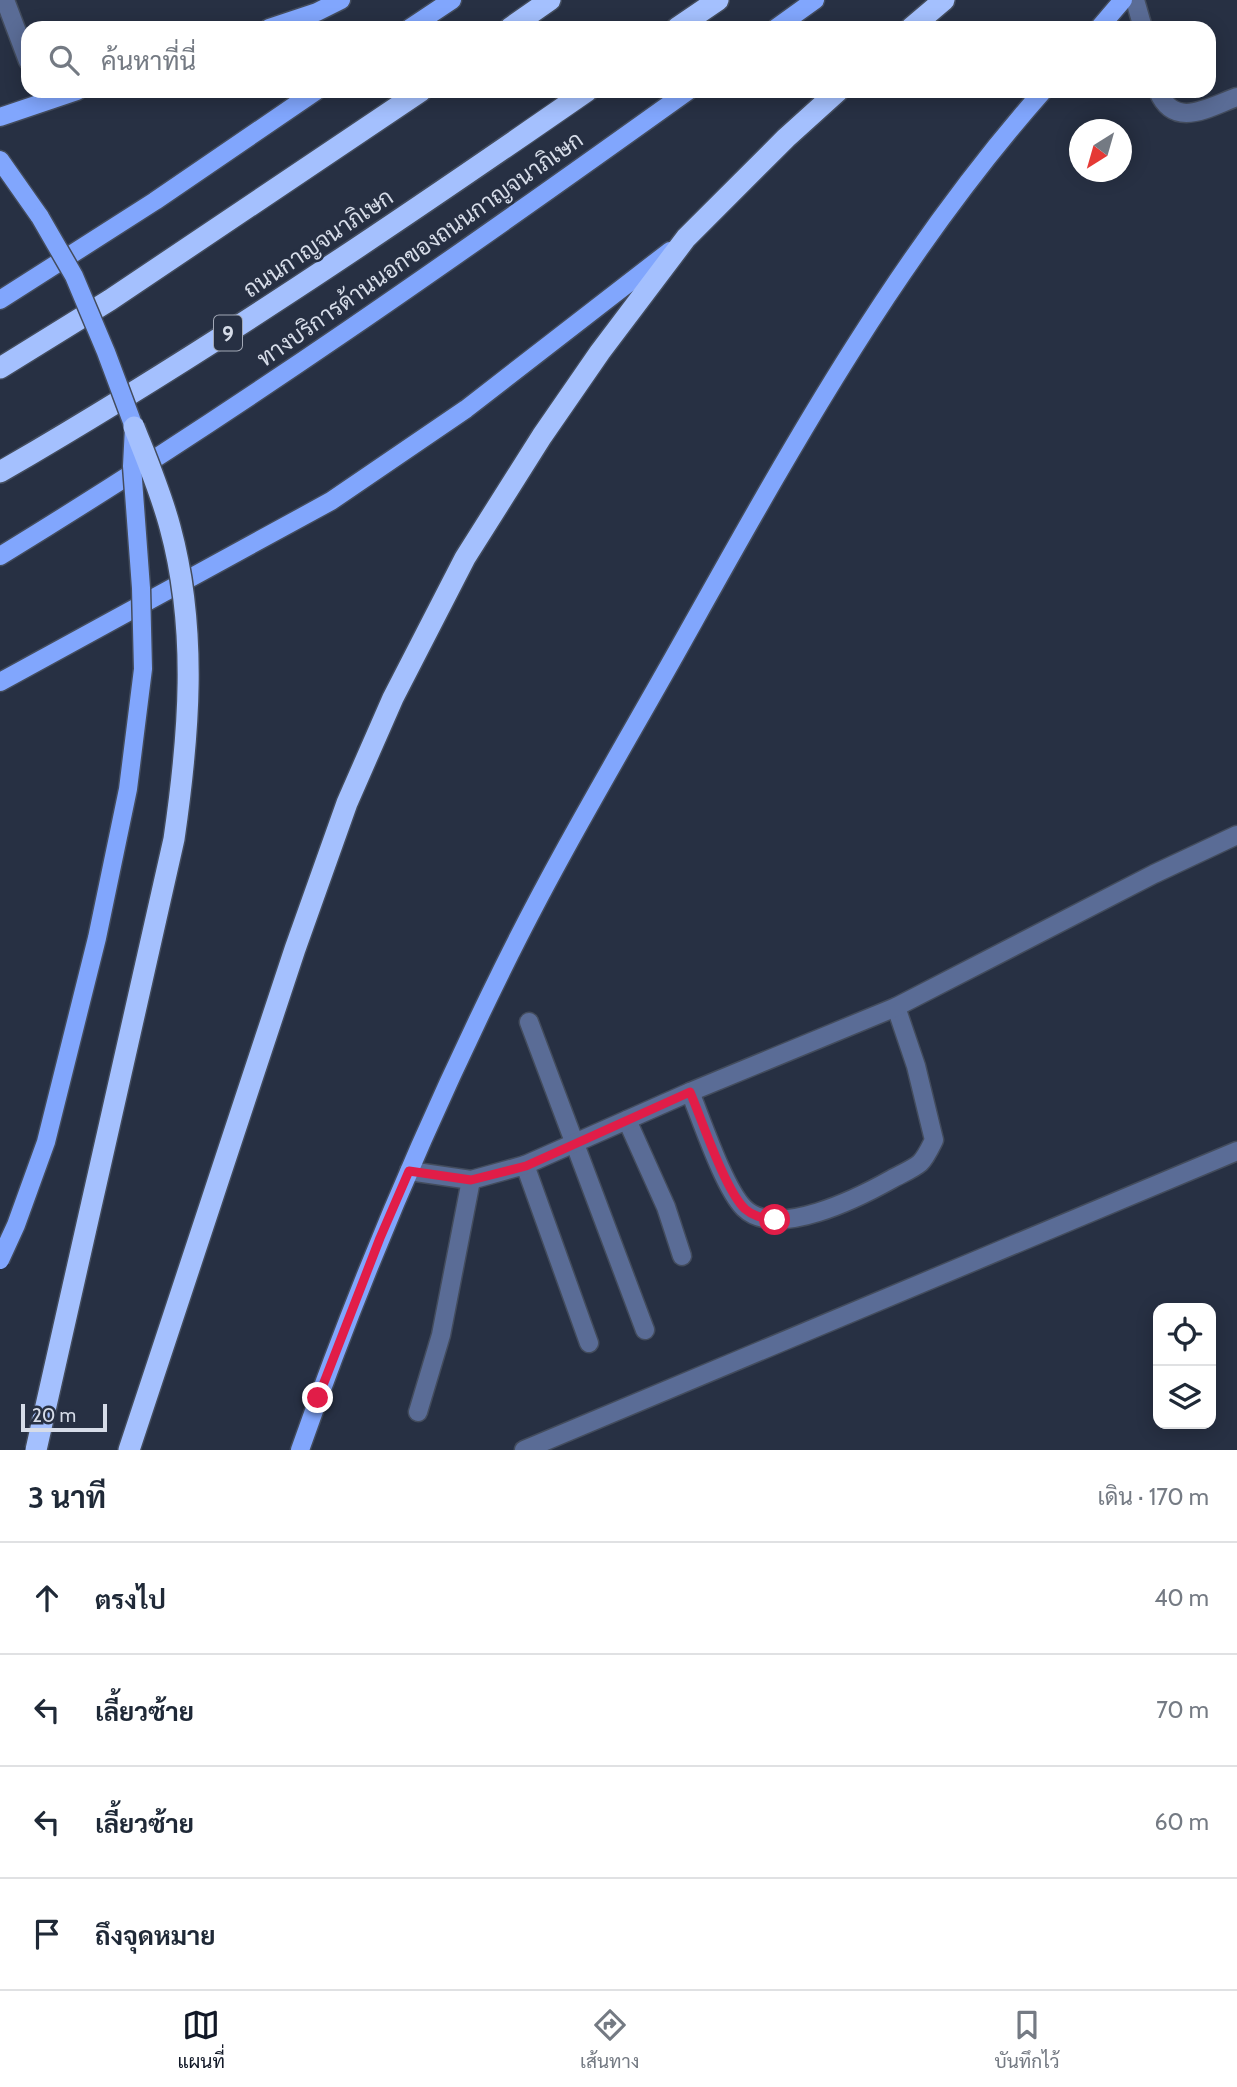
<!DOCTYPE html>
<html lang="th">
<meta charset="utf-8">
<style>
:root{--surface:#fff;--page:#f6f6f7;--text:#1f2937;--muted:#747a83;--line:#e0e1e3;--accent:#111827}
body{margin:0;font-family:Cabin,Sarabun,sans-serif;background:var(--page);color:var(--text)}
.controls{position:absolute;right:21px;bottom:21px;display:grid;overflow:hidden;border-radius:14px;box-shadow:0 4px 18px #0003}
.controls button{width:63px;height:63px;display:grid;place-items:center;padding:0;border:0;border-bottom:2px solid var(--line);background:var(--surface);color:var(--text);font:35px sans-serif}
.compass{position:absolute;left:1069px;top:119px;width:63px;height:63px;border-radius:50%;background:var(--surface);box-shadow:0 4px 18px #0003;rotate:217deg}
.scale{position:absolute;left:21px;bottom:18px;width:86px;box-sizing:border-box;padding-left:7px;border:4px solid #d6dce8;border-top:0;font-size:19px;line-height:24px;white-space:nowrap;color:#d6dce8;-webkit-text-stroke:5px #273043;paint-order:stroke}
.stop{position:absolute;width:21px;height:21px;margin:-16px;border:5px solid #e11d48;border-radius:50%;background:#fff}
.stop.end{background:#e11d48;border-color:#fff;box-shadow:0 2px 7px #0008}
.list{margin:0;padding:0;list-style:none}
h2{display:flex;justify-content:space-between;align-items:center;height:91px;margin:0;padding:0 28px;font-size:30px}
h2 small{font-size:23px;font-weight:400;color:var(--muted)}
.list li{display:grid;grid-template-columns:46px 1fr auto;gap:21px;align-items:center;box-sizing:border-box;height:112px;padding:0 28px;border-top:2px solid var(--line)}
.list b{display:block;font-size:26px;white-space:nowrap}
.list em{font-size:23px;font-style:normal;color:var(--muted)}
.icon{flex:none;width:38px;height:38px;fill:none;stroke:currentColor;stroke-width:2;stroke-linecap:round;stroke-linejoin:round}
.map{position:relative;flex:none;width:1237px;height:1450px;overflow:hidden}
.search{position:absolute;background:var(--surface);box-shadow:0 4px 18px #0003;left:21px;right:21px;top:21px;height:77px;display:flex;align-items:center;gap:18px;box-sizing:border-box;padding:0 24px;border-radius:21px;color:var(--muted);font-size:26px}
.sheet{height:539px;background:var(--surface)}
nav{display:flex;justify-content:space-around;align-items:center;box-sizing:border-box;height:98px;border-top:2px solid var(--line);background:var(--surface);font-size:19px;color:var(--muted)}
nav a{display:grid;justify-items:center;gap:4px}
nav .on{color:var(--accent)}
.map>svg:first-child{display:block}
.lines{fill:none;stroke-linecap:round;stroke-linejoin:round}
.minor-casing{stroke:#434c5d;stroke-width:21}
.major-casing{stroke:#434c5d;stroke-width:21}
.highway-casing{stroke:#434c5d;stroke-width:24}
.minor{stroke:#5a6c96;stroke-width:18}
.major{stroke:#81a6fd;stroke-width:18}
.highway{stroke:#a4c0fe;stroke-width:21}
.major-bridge-casing{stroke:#434c5d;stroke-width:21;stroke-linecap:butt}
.highway-bridge-casing{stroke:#434c5d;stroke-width:24;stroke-linecap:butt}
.major-bridge{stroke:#81a6fd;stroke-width:18}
.highway-bridge{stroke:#a4c0fe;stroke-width:21}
.route{stroke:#e11d48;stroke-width:9}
.labels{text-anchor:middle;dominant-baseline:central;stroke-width:5;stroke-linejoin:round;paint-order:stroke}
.shield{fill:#273043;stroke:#a2a8b6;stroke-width:2}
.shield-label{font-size:21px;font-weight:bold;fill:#d6dce8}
.street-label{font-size:23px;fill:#d6dce8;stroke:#273043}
</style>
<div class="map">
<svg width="1237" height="1450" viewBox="0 0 1237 1450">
<rect width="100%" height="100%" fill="#273043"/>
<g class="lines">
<defs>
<g id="minor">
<path d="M5,0L28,61"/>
<path d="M1135,0L1143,28"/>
<path d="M1158,91C1174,130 1209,107 1237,97"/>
<path d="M529,1022L645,1330"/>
<path d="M690,1092C702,1121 724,1188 744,1208C776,1240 860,1197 892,1179C901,1174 913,1169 920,1163C926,1157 930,1148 934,1140L916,1066L896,1007"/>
<path d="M627,1120L666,1207L682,1256"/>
<path d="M525,1165L589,1343"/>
<path d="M409,1171L471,1180L525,1165L690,1092L896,1007L1154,874L1237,835"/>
<path d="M418,1412L441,1335L471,1180"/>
<path d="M524,1450L1237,1151"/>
</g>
<g id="major">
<path d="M269,28L317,12L341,0"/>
<path d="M410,28L452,0"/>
<path d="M776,28L815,0"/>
<path d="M1099,28L1123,0"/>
<path d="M0,117L77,91"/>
<path d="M0,160L40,217"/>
<path d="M0,300L155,201L316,91"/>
<path d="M0,556C236,412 463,252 688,91"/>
<path d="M0,682L331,501L466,409L670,251"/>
<path d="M300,1450C358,1285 426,1124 503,968C558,856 623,748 684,639C791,448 897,256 1043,91"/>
</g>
<g id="highway">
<path d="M510,28L550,0"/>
<path d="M677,28L718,0"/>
<path d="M911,28L944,0"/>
<path d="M0,368L110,300L421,91"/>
<path d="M0,472C202,355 395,224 587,91"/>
<path d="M129,1450L295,949L347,803L393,698L465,558L542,436L600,352L686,238L786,138L838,91"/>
</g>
</defs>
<!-- minor casing -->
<use href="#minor" class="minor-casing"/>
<!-- major casing -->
<use href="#major" class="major-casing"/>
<!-- highway casing -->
<use href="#highway" class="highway-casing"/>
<!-- minor -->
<use href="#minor" class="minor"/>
<!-- major -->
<use href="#major" class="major"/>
<!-- highway -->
<use href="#highway" class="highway"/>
<defs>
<path id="major-bridge" d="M0,1260L16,1225L46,1142L97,938L128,789L143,669L141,588L132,466L134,427L106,352L74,276L40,217"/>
<path id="highway-bridge" d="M36,1450L174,839C189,736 198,630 170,527C161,493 147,460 134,427"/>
</defs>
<!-- major-bridge casing -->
<use href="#major-bridge" class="major-bridge-casing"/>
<!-- highway-bridge casing -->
<use href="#highway-bridge" class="highway-bridge-casing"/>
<!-- major-bridge -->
<use href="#major-bridge" class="major-bridge"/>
<!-- highway-bridge -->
<use href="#highway-bridge" class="highway-bridge"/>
</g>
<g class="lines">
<!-- route -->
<path class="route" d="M318,1398L380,1238L409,1171L471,1180L526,1166L690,1092C702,1120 725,1190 745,1209C754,1217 764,1218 775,1220"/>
</g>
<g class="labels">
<!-- shield labels -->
<rect class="shield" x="214" y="315.5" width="28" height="35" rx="5"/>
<g class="shield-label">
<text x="228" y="333">9</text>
</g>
<!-- street labels -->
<g class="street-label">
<text transform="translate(318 243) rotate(-34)">ถนนกาญจนาภิเษก</text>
<text transform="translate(420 249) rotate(-35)">ทางบริการด้านนอกของถนนกาญจนาภิเษก</text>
</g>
</g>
</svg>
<div class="controls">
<button><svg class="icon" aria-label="locate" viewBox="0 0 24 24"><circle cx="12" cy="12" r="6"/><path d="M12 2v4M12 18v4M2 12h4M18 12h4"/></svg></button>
<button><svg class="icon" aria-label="layers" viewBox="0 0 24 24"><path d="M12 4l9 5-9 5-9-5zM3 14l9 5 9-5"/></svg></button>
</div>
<svg class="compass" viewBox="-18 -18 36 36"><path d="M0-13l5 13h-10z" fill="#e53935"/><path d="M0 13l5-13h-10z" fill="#747a83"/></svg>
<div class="scale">20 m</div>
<div class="stop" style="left:775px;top:1220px"></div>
<div class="stop end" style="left:318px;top:1398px"></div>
<div class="search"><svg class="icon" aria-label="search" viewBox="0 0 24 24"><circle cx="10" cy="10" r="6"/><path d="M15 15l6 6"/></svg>ค้นหาที่นี่</div>
</div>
<section class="sheet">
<h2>3 นาที<small>เดิน · 170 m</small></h2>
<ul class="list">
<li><svg class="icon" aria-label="ahead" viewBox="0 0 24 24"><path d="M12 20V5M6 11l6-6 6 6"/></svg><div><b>ตรงไป</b></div><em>40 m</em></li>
<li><svg class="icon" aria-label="left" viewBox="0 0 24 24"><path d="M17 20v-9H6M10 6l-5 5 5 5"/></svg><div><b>เลี้ยวซ้าย</b></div><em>70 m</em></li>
<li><svg class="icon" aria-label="left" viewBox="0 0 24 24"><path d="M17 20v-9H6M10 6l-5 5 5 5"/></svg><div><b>เลี้ยวซ้าย</b></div><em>60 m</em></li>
<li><svg class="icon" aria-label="arrive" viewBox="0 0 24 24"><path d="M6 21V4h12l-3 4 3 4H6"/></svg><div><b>ถึงจุดหมาย</b></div></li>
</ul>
</section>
<nav>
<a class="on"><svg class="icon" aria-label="map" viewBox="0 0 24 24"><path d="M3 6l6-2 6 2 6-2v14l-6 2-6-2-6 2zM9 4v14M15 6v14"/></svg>แผนที่</a>
<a><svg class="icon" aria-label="directions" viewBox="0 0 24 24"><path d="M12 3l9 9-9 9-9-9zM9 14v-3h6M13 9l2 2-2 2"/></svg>เส้นทาง</a>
<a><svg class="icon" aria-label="saved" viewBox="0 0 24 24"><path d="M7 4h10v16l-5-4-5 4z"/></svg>บันทึกไว้</a>
</nav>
